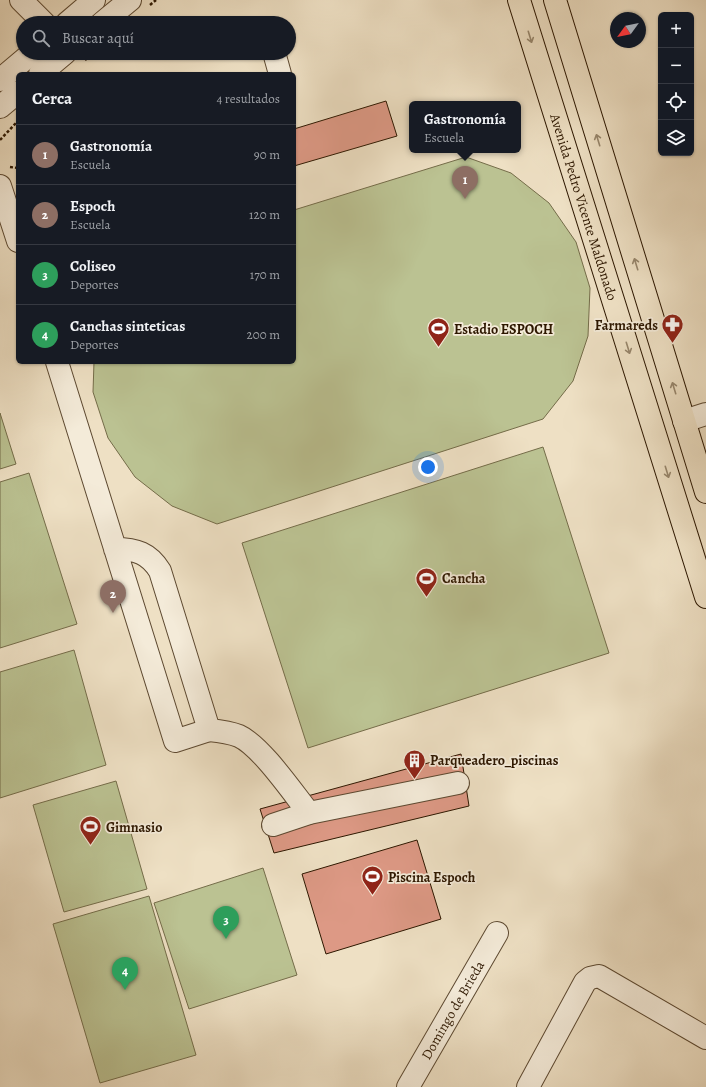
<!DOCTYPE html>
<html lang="es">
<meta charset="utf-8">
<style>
:root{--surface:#171b24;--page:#242831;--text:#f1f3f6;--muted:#9ea1a6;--line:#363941;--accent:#2563eb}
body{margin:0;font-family:Alegreya,serif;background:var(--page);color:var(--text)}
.controls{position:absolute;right:12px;top:12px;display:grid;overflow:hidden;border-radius:6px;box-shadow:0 1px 3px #0004}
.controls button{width:36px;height:36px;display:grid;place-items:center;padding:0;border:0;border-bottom:1px solid var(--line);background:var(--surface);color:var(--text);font:20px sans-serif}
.compass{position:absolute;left:610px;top:12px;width:36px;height:36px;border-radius:50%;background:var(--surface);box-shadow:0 1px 3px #0004;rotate:237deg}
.you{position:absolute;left:428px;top:467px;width:14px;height:14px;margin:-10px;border:3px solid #fff;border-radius:50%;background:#1a73e8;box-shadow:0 0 0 6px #1a73e833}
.badge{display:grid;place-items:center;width:26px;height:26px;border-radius:50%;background:var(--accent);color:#fff;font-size:13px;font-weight:700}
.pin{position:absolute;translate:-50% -33px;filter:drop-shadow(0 1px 2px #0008)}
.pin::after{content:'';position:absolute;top:21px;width:14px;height:12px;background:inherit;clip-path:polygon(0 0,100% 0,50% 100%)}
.popup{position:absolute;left:409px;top:101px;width:112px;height:52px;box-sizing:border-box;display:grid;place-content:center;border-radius:6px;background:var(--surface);filter:drop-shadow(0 1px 3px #0005);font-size:13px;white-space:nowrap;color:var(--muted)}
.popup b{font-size:15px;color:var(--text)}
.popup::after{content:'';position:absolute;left:50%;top:100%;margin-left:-8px;border:8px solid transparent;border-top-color:var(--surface)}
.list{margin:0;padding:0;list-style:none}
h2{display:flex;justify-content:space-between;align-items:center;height:52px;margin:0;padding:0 16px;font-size:17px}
h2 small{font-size:13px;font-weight:400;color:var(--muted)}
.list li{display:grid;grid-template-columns:26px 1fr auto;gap:12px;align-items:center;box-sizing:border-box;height:60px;padding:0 16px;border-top:1px solid var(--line)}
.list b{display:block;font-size:15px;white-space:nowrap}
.list p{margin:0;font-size:13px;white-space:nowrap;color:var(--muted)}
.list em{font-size:13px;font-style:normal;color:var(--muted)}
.icon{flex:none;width:22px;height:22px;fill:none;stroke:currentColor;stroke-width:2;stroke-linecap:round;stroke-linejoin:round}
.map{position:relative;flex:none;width:706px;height:1087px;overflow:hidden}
.search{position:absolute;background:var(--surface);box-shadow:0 1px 3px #0004;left:16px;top:16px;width:280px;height:44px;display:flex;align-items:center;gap:10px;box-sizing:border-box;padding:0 14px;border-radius:22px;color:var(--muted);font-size:15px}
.panel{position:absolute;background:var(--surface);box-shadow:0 1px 3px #0004;left:16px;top:72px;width:280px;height:292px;border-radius:6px}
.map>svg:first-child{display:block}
.green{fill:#bbc292;stroke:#746c49}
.building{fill:#dd9985;stroke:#2d1700}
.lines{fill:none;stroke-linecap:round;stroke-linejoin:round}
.minor-casing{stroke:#5d4931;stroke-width:24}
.major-casing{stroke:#2d1700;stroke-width:24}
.path{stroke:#2d1700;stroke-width:2.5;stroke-dasharray:3 2;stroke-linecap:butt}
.minor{stroke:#f4ebd9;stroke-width:22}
.major{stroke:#eee0c4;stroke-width:22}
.oneway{stroke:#97866c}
.labels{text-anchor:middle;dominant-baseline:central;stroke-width:3.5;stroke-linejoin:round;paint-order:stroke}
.street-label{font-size:14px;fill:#2d1700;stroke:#f4ebd9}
.poi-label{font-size:14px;font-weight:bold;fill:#2d1700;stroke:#f4ebd9;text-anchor:start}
</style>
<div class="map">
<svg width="706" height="1087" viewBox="0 0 706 1087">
<rect width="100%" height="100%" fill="#eee0c4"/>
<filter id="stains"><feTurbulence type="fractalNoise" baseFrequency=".005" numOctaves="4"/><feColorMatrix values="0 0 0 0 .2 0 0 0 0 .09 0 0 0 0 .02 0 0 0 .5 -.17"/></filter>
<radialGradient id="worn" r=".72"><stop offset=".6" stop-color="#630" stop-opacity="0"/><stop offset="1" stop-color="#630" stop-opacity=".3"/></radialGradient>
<!-- green -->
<g class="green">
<path d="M466,157L511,173L549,203L576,242L590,288L588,336L573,381L543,419L217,524L172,506L135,477L108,438L93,392L94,362H294V210Z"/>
<path d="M0,413L16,464L0,469Z"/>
<path d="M543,447L609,653L308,748L242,543Z"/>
<path d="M29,473L77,624L0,648V482Z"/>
<path d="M74,650L106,765L0,798V672Z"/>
<path d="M116,781L147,889L64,912L33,805Z"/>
<path d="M263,868L297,975L189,1009L154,903Z"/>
<path d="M149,896L196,1055L100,1083L53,924Z"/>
</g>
<!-- building -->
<g class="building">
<path d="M386,101L397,136L294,166V129Z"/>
<path d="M461,754L469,806L274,853L260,809Z"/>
<path d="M417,840L441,919L326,954L302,874Z"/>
</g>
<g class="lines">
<defs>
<g id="minor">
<path d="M21,0L44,23"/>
<path d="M67,23L94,0"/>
<path d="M102,23L130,0"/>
<path d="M275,56L280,74"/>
<path d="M40,74L65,53"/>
<path d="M0,80L32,53"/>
<path d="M0,107L18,92"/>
<path d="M0,186L18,241"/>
<path d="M57,362L175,741L209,730L160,571C149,553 136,549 115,549"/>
<path d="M684,421L706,414"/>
<path d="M209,730C219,731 229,732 239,736C261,746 293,793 309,813"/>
<path d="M273,825L309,813L458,783"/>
<path id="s1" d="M408,1087L497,933"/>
<path d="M528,1087L585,982L590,978L599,976L706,1038"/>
</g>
<g id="major">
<path id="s2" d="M519,0L706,597"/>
<path d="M555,0L706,492"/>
</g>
</defs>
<!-- minor casing -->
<use href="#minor" class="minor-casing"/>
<!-- major casing -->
<use href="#major" class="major-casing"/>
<!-- path -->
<g class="path">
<path d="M150,5L156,0"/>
<path d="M85,60L93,53"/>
<path d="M0,140L16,123"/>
<path d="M10,167L18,168"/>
</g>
<!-- minor -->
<use href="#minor" class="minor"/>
<!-- major -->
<use href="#major" class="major"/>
</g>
<!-- one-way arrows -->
<defs><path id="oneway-shaft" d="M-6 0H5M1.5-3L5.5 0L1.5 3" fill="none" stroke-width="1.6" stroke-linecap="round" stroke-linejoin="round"/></defs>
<g class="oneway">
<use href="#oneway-shaft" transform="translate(530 37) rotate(73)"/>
<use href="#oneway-shaft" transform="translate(598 140) rotate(-107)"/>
<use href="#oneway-shaft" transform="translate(636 264) rotate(-107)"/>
<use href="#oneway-shaft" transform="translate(628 348) rotate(73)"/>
<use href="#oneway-shaft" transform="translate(674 388) rotate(-107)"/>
<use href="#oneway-shaft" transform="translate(667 472) rotate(73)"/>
</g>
<!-- icons -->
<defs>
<symbol id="pharmacy-pin" viewBox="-11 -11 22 30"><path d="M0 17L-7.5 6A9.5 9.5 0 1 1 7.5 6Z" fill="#8f2418" stroke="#f4ebd9"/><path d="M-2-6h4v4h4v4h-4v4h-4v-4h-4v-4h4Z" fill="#fff"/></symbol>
<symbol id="stadium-pin" viewBox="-11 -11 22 30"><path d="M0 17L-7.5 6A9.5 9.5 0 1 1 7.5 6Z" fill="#8f2418" stroke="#f4ebd9"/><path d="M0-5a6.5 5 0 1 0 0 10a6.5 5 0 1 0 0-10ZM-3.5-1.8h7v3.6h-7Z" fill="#fff"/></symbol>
<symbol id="building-pin" viewBox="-11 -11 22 30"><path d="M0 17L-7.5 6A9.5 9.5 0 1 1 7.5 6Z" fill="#8f2418" stroke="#f4ebd9"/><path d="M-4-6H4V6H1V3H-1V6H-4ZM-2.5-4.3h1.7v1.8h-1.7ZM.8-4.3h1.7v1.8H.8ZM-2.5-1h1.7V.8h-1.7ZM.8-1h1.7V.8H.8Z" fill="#fff"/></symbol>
</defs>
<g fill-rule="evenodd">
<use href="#pharmacy-pin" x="660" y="312" width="25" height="34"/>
<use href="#stadium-pin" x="426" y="316" width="25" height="34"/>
<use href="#stadium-pin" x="414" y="566" width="25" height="34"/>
<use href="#building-pin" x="402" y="748" width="25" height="34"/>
<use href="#stadium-pin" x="78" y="814" width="25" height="34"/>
<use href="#stadium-pin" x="360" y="864" width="25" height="34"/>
</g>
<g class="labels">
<!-- street labels -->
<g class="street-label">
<text stroke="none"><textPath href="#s2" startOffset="217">Avenida Pedro Vicente Maldonado</textPath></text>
<text stroke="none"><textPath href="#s1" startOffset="89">Domingo de Brieda</textPath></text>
</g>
<!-- poi labels -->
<g class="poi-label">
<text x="658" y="325" text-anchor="end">Farmareds</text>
<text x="454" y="329">Estadio ESPOCH</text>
<text x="442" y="578">Cancha</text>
<text x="430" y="760">Parqueadero_piscinas</text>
<text x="106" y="827">Gimnasio</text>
<text x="388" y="877">Piscina Espoch</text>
</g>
</g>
<rect width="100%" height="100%" filter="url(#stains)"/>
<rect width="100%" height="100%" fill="url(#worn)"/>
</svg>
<div class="controls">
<button>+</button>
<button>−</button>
<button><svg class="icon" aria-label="locate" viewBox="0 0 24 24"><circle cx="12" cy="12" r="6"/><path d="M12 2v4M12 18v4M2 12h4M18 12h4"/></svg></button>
<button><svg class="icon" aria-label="layers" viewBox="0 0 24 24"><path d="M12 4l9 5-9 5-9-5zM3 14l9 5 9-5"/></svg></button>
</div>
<svg class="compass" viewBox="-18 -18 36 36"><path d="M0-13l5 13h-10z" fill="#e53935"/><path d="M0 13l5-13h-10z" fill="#9ea1a6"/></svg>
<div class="you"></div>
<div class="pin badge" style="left:465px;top:199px;background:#8d6e63">1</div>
<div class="popup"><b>Gastronomía</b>Escuela</div>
<div class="pin badge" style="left:113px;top:613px;background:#8d6e63">2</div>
<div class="pin badge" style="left:226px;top:939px;background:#2e9e5b">3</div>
<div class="pin badge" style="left:125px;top:990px;background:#2e9e5b">4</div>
<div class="search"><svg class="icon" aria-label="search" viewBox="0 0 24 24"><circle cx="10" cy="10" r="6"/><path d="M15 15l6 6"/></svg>Buscar aquí</div>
<section class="panel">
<h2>Cerca<small>4 resultados</small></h2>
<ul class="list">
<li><span class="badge" style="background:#8d6e63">1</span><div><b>Gastronomía</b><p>Escuela</p></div><em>90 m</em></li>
<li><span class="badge" style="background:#8d6e63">2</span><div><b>Espoch</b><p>Escuela</p></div><em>120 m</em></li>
<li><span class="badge" style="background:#2e9e5b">3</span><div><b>Coliseo</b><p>Deportes</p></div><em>170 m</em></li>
<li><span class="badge" style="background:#2e9e5b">4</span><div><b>Canchas sinteticas</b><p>Deportes</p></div><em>200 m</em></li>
</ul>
</section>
</div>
